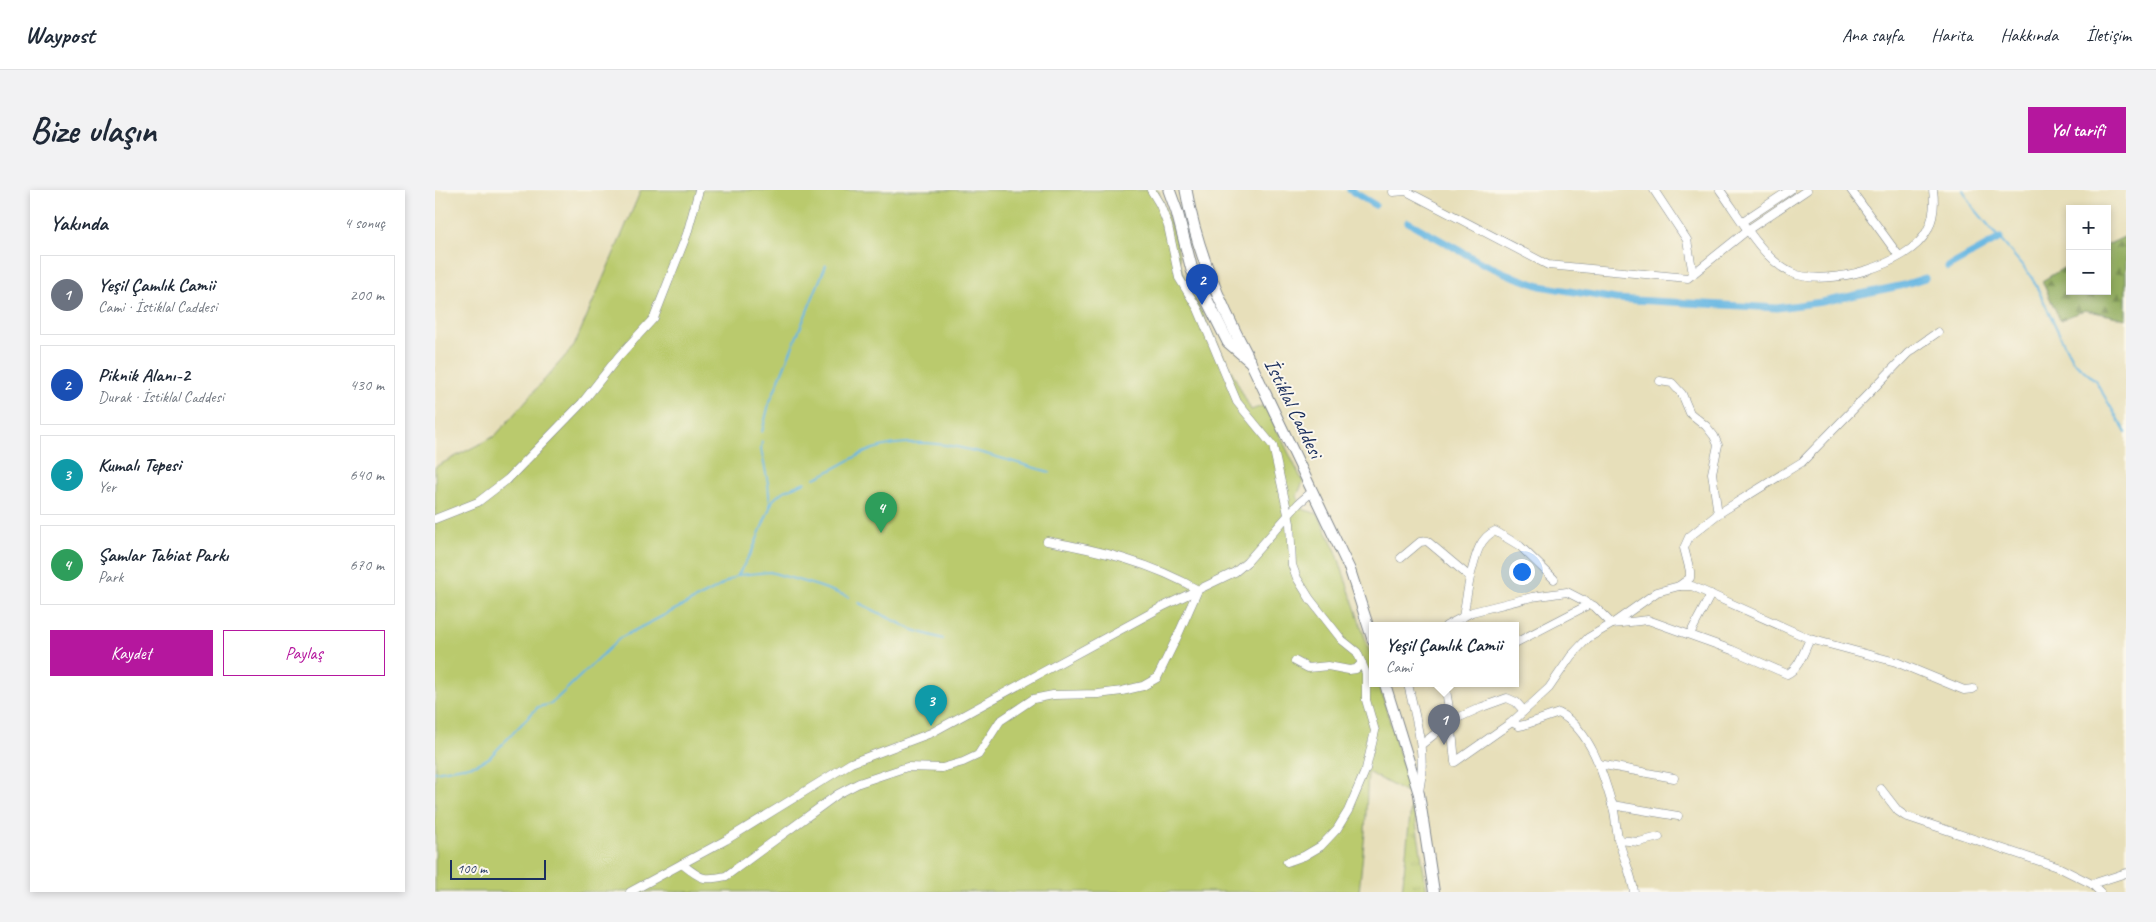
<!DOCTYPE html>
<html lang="tr">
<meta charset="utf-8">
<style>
:root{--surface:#fff;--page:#f2f2f3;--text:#1f2937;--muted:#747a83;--line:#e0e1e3;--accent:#b5179e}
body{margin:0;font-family:Caveat,sans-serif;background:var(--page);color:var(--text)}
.controls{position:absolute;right:15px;top:15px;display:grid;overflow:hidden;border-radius:0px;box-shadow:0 2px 8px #0003}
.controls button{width:45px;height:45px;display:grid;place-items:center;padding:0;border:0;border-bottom:1px solid var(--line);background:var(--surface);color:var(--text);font:25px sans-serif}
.scale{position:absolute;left:15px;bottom:12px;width:96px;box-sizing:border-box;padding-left:5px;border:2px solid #1b2f5e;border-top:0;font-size:14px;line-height:18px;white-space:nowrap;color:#1b2f5e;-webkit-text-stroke:4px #fbf7ec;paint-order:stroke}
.you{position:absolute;left:1086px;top:381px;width:18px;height:18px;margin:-12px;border:4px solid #fff;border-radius:50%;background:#1a73e8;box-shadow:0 0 0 8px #1a73e833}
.badge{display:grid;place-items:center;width:32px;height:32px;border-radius:50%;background:var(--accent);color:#fff;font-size:16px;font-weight:700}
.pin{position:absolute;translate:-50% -41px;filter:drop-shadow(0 1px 2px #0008)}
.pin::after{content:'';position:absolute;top:26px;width:18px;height:15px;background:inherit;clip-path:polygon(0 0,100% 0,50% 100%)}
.popup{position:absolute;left:934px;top:432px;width:150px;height:65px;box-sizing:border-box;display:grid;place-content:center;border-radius:0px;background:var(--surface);filter:drop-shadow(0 1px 4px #0005);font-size:16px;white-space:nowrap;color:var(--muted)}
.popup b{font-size:19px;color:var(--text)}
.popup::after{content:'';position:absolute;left:50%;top:100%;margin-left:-10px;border:10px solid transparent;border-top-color:var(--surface)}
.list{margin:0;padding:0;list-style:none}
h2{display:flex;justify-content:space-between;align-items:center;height:65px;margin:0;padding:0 20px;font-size:21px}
h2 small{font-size:16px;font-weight:400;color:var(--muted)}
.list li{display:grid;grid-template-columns:32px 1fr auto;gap:15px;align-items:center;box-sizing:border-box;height:80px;margin:0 10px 10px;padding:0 10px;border:1px solid var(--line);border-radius:0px}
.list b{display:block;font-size:19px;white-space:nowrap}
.list p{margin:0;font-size:16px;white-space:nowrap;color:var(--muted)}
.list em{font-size:16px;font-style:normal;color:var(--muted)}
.actions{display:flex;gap:10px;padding:15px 20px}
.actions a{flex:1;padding:11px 0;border:1px solid var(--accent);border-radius:0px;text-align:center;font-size:18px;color:var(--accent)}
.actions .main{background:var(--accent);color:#fff}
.map{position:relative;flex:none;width:1691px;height:702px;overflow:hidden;border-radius:0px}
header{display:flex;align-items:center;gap:30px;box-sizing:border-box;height:70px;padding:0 25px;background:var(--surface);border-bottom:1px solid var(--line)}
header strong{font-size:24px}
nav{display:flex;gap:28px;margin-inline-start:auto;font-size:18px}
.intro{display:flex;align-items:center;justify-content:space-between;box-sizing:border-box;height:120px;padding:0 30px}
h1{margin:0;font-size:35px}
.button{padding:12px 22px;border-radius:0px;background:var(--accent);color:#fff;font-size:18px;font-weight:700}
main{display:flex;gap:30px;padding:0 30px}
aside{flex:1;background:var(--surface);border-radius:0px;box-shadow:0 2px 8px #0003}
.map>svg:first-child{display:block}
.grass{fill:url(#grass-tufts);stroke:#6a7c66}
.forest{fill:url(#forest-firs);stroke:#576e5f}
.park{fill:#baca6d;stroke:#6a7c66}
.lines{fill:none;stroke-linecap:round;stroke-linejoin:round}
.stream{stroke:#68b7e2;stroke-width:2}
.canal{stroke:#68b7e2;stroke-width:7}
.street-casing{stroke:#81878c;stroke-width:9}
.secondary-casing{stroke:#81878c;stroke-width:12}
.primary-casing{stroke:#81878c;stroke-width:13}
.street{stroke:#fff;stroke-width:8}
.secondary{stroke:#fff;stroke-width:10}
.primary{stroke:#fff;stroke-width:11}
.labels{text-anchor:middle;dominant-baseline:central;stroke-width:4;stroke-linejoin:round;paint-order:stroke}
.street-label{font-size:21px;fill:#1b2f5e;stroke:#fbf7ec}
</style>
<header>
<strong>Waypost</strong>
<nav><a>Ana sayfa</a><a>Harita</a><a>Hakkında</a><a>İletişim</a></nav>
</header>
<div class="intro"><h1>Bize ulaşın</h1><a class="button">Yol tarifi</a></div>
<main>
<aside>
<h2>Yakında<small>4 sonuç</small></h2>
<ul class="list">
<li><span class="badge" style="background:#6b7280">1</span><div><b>Yeşil Çamlık Camii</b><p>Cami · İstiklal Caddesi</p></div><em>200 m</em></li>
<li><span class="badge" style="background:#1a4fb4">2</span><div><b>Piknik Alanı-2</b><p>Durak · İstiklal Caddesi</p></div><em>430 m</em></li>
<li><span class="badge" style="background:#0f9aa8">3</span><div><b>Kumalı Tepesi</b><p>Yer</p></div><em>640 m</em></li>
<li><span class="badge" style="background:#2e9e5b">4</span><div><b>Şamlar Tabiat Parkı</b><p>Park</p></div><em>670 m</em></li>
</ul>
<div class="actions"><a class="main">Kaydet</a><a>Paylaş</a></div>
</aside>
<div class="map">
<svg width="1691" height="702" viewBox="0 0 1691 702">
<defs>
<pattern id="grass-tufts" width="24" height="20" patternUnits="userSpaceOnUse" patternTransform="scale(1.25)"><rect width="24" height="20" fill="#baca6d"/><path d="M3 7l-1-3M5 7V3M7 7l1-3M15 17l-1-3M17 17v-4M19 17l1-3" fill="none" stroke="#9fae61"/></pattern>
<pattern id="forest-firs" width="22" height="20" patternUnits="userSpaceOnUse" patternTransform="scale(1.25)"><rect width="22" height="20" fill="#93ae60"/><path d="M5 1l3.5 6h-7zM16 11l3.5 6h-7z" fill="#778e52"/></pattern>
</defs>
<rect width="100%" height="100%" fill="#fbf7ec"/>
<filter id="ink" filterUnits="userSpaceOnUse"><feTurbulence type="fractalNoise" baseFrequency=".02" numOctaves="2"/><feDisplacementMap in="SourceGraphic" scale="10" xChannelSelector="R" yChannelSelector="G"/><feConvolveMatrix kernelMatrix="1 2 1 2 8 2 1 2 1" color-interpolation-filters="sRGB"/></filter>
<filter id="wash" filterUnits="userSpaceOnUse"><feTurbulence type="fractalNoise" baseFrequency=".0096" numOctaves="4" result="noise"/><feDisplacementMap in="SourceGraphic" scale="20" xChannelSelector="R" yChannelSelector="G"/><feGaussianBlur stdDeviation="1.12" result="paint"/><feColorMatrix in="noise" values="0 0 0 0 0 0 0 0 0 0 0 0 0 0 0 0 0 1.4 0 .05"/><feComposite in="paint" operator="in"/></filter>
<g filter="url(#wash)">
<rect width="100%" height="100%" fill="#e7dfba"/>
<!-- grass -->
<path class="grass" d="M977,606L992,702H967Z"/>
<!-- forest -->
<path class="forest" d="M1691,46V129L1650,120L1625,130L1607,91L1635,74V101H1672V55Z"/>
<!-- park -->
<path class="park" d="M206,0H723L741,48L745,74L748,85L816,220L830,215L868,292L862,306L867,319L883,324L901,361L938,472V494H944L977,606L933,582L930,643L924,702H0V277L60,246L139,156Z"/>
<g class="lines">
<!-- stream -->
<g class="stream">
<path d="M1528,0L1538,17L1597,87L1631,158L1638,171L1660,190L1691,243"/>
<path d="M327,242L334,214L391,75"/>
<path d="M327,252L326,259L333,293L335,316"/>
<path d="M380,288C400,280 418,266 438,259C496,240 559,268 615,282"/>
<path d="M303,385L335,382L383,396L414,407"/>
<path d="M424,413L478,440L508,449"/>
<path d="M0,582L39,575L54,568L103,517L116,514L185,448L278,400L303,385L318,359L338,310L347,302L370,292"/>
</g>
<!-- canal -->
<g class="canal">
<path d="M915,0L940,15"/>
<path d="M973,32L1047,73L1077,86L1105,96L1181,109L1342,118L1387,112L1465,96L1490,88"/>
<path d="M1513,77L1565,48"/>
</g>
</g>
</g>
<g filter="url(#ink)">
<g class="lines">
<defs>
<g id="street">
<path d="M716,0L725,15L733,36L744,88L763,119L802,212L838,256L855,333L857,375L862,388L875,409L907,450L922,462L931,483V510L940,541L931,579L913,621L902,639L886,656L869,666L852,672"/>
<path d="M1219,0L1252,50L1258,84"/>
<path d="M1285,0C1304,26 1328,70 1357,83C1391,98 1475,75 1492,41C1499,28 1500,14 1498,0"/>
<path d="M1416,0L1464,66"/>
<path d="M958,2L971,1L1113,75L1253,88L1314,39L1372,0"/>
<path d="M1308,31L1355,0"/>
<path d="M1225,191L1237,193L1247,204L1255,223L1271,236L1279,246L1283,255L1277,283L1283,324"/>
<path d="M0,329L43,312L73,289L147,213L184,166L219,128L252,44L264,0"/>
<path d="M966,368L985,352L992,351L1035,387L1028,427"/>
<path d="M1035,387C1040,371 1042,349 1060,341L1085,356L1119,389"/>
<path d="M1244,396L1255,388V381L1249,358L1254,347L1283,324L1367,272L1473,163L1503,142"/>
<path d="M1011,436L1037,422L1097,407L1132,402L1159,416L1177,434L1213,430L1297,460L1352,484C1364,479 1369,461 1375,449"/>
<path d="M1255,444L1276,404"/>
<path d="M1080,453L1155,414"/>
<path d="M860,471L873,478L893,476L914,480L921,479L927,473"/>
<path d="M973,494C981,530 992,565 984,602"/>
<path d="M1010,494L1016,531L1020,572L1077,532L1114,498L1136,466L1153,448L1177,434L1222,402L1244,396H1257L1375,449L1461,472L1529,500L1538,499"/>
<path d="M1077,532L1084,536L1089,535L1124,523C1157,541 1169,587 1179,621C1181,631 1181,641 1184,651C1188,668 1197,684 1199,702"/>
<path d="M986,555L1016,531L1047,517L1072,508L1081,512L1089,521"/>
<path d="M1164,574L1239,588"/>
<path d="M1446,599L1463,621L1470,626L1625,678L1657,694L1665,702"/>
<path d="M1177,615L1243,626"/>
<path d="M1183,650L1204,652L1224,647"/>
<path d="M247,674C266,689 268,691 291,686L403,604L424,593L472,577L507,578L528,572L543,565L565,531L598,509L618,505L663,504L687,501L708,496L722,488L743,445L763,400C718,373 663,360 612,351"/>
<path d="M1657,694L1691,683"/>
<path d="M195,702L291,650L416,573L496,543L727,417L800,382L812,372L864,313L878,301"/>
</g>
<g id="secondary">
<path d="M815,171L915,380L938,451"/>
<path d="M950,494L984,604L999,702"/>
</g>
<g id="primary">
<path d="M734,0L742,22L757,80L793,152L815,171"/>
<path d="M751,0C761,59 784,112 812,165"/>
</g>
</defs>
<!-- street casing -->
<use href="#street" class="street-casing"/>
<!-- secondary casing -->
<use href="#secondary" class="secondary-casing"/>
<!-- primary casing -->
<use href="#primary" class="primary-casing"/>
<!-- street -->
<use href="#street" class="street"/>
<!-- secondary -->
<use href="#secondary" class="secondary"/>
<!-- primary -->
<use href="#primary" class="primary"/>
</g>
</g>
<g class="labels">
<!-- street labels -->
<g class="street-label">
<text transform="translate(859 218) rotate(64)">İstiklal Caddesi</text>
</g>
</g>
</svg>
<div class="controls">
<button>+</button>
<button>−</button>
</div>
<div class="scale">100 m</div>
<div class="you"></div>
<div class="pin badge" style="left:1009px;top:555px;background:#6b7280">1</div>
<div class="popup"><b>Yeşil Çamlık Camii</b>Cami</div>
<div class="pin badge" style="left:767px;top:115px;background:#1a4fb4">2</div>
<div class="pin badge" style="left:496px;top:536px;background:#0f9aa8">3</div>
<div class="pin badge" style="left:446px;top:343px;background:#2e9e5b">4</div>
</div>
</main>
